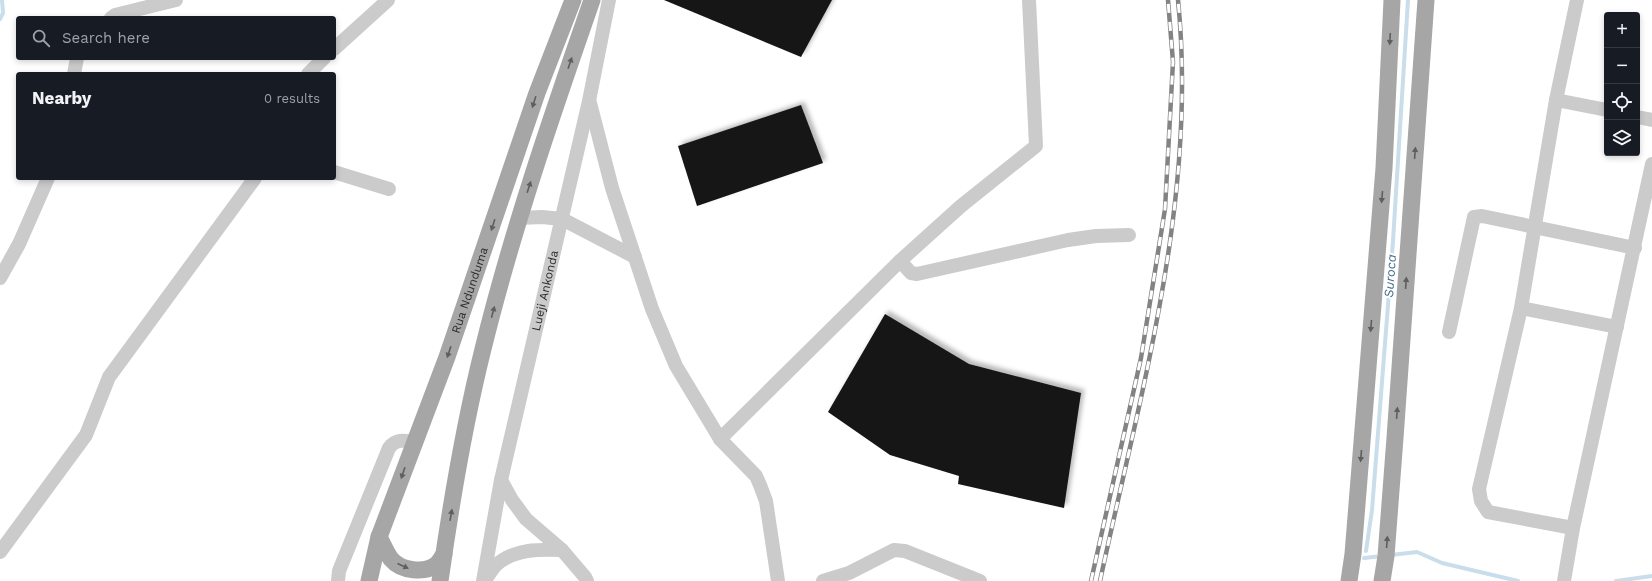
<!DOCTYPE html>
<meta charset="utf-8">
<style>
:root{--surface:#171b24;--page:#20242c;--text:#f1f3f6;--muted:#9ea1a6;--line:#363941}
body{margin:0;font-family:"Work Sans",sans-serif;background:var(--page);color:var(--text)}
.controls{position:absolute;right:12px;top:12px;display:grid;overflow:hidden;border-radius:4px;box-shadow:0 2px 6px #0003}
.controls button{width:36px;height:36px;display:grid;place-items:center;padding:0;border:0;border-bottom:1px solid var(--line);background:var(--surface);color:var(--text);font:20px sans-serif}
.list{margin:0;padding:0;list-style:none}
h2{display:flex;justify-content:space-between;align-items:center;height:52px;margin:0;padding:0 16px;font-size:17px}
h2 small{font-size:13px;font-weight:400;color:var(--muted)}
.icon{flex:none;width:22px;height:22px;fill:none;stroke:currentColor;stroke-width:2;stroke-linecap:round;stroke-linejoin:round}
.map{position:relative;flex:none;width:1652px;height:581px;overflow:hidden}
.search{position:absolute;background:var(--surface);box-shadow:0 2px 6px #0003;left:16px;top:16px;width:320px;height:44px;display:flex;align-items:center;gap:10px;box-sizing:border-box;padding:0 14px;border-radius:4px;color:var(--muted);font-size:15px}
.panel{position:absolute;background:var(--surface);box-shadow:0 2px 6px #0003;left:16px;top:72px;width:320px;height:108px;border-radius:4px}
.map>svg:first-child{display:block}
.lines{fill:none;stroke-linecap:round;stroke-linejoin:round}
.stream{stroke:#caddea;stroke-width:4}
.building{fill:#151515;filter:url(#shadow)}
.minor{stroke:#cbcbcb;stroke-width:14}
.major{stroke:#a6a6a6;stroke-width:17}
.rail-casing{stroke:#838383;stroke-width:4.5}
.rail{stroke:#fff;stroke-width:3;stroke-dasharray:9;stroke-linecap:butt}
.oneway{fill:#5e5e5e}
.labels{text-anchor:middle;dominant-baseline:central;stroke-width:4;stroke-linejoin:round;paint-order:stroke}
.street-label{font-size:12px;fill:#2e2e2e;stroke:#fff}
.water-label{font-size:13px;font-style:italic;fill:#416e8c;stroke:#fff}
</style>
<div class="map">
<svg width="1652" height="581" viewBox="0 0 1652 581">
<defs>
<filter id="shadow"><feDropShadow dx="3.5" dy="-3.5" stdDeviation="2" flood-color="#0004"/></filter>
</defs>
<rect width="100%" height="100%" fill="#fff"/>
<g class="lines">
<!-- stream -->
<g class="stream">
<path d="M0,19L3,13L2,0"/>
<path d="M1366,551L1372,510L1393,241L1408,0"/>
<path d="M1391,555L1417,552L1442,563L1518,581"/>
<path d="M1364,558L1382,556"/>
<path d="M1616,581L1652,576"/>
</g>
</g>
<!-- building -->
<g class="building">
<path d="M664,0H832L801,57Z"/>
<path d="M801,105L823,163L697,206L678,146Z"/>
<path d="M885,314L969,364L1081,393L1064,508L958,484L959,476L890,455L828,412Z"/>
</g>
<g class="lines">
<!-- minor -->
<g class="minor">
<path d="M111,18L115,15L176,0"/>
<path d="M334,49L388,0"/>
<path d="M74,74L77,58"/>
<path d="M308,74L324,58"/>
<path d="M1556,100L1607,110"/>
<path d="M590,103L612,188L652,309L676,366L720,439L756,476L760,485L766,501L778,581"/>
<path d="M1637,117L1652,120"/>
<path d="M334,172L389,189"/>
<path d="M519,218L542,217L562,219L635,257"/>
<path d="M900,261L911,273L917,274L1068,240L1096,236L1129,235"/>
<path d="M0,278L19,244L48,178"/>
<path d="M1521,308L1617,327"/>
<path d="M1449,332L1474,217L1482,216L1635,248"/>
<path d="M720,439L900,261L961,206L1036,146L1029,0"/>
<path d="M501,480L512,500L526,519L562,550L585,577L587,581"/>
<path d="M1573,528L1488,512L1481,501L1479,489L1521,308L1556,100L1577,0"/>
<path d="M0,552L86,435L109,377L255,178"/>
<path d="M485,580C489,575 492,569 496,565C514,549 539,549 562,550"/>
<path d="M338,581L339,571L389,448C395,439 404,440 414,442"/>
<path id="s1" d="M483,581L501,480L589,101L609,0"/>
<path d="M823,581L849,573L894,550L905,551L980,581"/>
<path d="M1564,581L1573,528L1652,164"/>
</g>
<!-- major -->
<g class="major">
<path d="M379,537C383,544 386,552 391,559C401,571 425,574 437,564C440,561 442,557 444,554"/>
<path id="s2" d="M369,581L379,537L447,357L537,93L573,0"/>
<path d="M440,581C451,503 464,425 483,349C512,231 552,115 592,0"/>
<path d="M1349,581L1353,554L1384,168L1392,0"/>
<path d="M1382,581L1386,556L1395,438L1426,0"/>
</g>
<defs>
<g id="rail">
<path d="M1091,581L1141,358L1165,209L1173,62L1168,0"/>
<path d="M1100,581C1141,390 1198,197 1178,0"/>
</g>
</defs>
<!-- rail casing -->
<use href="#rail" class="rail-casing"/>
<!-- rail -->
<use href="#rail" class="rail"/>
</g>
<!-- one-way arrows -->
<defs><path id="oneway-solid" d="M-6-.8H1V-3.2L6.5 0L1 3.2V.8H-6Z"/></defs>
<g class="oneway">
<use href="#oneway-solid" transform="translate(1390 39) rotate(93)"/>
<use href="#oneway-solid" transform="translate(570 63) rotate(-71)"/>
<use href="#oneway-solid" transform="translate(534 102) rotate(108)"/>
<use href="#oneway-solid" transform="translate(1415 153) rotate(-86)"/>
<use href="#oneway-solid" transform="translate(529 187) rotate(-72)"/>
<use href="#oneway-solid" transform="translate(1382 197) rotate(95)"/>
<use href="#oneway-solid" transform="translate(493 225) rotate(108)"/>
<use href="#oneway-solid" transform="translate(1406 283) rotate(-86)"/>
<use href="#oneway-solid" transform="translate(493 312) rotate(-75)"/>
<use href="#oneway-solid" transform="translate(1371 326) rotate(95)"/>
<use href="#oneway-solid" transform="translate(449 352) rotate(109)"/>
<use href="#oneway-solid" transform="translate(1397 413) rotate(-86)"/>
<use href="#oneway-solid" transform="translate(1361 456) rotate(95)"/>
<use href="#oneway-solid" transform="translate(403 473) rotate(109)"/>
<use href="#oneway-solid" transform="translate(451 515) rotate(-80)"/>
<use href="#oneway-solid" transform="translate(1387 542) rotate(-86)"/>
<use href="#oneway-solid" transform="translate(403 566) rotate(24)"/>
</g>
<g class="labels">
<!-- street labels -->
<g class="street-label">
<text stroke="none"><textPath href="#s2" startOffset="308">Rua Ndunduma</textPath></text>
<text stroke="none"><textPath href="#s1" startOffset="297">Lueji Ankonda</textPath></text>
</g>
<!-- water labels -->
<g class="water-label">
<text transform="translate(1390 276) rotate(-86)">Suroca</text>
</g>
</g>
</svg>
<div class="controls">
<button>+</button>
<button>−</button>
<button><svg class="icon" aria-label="locate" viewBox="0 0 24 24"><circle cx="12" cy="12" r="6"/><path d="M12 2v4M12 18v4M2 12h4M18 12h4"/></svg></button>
<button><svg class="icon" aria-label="layers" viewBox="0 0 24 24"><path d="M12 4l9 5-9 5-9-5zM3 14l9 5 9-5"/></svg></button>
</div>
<div class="search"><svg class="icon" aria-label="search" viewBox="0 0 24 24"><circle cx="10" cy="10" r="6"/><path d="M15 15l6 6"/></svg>Search here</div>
<section class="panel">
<h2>Nearby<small>0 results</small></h2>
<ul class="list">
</ul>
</section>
</div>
